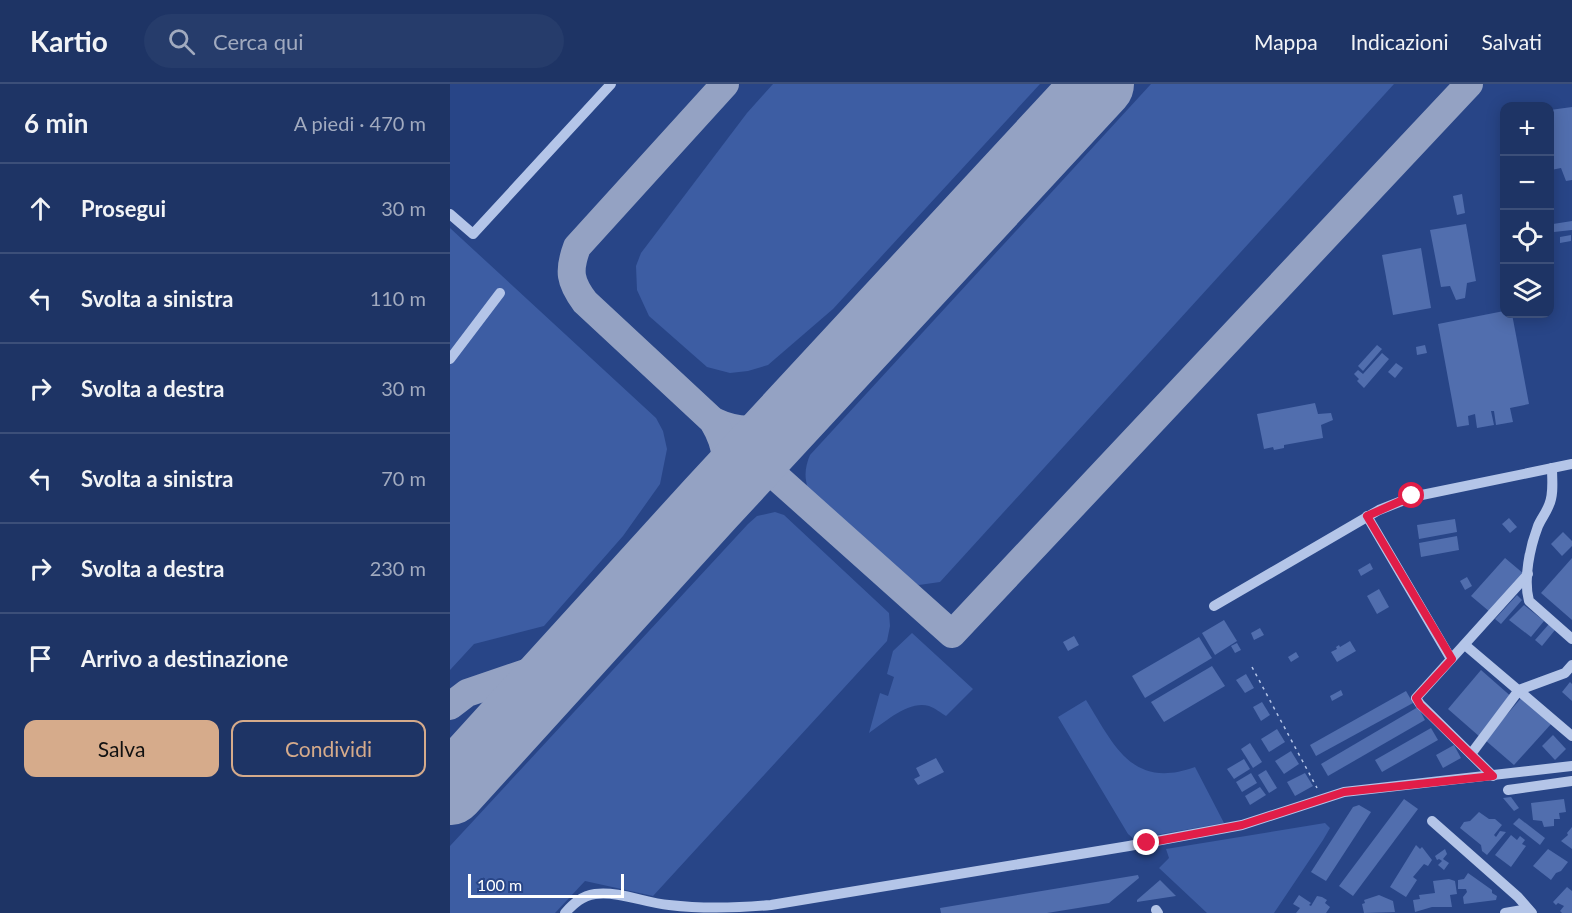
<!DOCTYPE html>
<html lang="it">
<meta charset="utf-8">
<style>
:root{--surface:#1e3465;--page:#263c6b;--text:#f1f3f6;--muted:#a1aabf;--line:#3c4f79;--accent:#d6ab8b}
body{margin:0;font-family:Lato,sans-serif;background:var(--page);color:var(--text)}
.controls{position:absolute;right:18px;top:18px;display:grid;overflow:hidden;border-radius:12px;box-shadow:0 3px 15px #0003}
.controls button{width:54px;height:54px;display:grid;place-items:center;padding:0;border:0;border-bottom:2px solid var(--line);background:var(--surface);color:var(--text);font:30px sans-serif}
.scale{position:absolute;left:18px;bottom:15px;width:156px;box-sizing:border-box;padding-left:6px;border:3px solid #fff;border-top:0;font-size:16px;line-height:21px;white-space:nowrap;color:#fff;-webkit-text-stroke:4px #284587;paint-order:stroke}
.stop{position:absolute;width:18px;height:18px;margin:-14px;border:4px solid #e11d48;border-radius:50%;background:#fff}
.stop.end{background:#e11d48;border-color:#fff;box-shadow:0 2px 6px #0008}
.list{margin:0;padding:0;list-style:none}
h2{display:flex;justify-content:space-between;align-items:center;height:78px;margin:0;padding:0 24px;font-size:26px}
h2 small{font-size:20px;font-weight:400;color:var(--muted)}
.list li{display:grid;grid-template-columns:39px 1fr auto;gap:18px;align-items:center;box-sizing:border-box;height:90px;padding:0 24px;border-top:2px solid var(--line)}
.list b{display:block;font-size:22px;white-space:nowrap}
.list em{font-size:20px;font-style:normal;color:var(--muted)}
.actions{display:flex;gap:12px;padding:18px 24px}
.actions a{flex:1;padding:14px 0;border:2px solid var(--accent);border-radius:12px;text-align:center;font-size:21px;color:var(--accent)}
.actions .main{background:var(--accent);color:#111}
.icon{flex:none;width:33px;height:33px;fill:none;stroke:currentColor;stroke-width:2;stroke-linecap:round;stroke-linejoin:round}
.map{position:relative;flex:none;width:1122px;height:829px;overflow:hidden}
header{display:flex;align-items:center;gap:36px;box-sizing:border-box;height:84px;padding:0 30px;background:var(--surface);border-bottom:2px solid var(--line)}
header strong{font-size:28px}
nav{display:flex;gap:33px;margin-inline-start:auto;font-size:21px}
.search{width:420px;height:54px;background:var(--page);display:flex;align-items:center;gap:15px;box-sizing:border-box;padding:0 21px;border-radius:33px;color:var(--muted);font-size:22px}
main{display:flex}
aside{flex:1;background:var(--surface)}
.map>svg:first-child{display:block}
.green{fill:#3d5da3}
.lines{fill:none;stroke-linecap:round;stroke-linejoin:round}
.taxiway{stroke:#94a2c3;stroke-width:28}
.runway{stroke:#94a2c3;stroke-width:70}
.building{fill:#516eae}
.path{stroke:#b4c5e8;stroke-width:1.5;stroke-dasharray:3 4.5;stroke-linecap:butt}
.minor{stroke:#b4c5e8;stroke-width:10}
.route{stroke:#e11d48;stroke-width:8}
</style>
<header>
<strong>Kartio</strong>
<div class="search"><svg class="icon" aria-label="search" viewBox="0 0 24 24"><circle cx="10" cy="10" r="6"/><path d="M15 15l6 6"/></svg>Cerca qui</div>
<nav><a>Mappa</a><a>Indicazioni</a><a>Salvati</a></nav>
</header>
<main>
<aside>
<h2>6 min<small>A piedi · 470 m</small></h2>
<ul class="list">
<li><svg class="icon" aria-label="ahead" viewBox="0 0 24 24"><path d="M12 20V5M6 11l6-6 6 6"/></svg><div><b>Prosegui</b></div><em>30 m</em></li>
<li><svg class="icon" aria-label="left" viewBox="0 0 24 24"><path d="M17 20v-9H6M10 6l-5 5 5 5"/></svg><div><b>Svolta a sinistra</b></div><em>110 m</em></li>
<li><svg class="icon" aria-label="right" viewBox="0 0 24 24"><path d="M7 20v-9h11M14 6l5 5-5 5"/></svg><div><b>Svolta a destra</b></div><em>30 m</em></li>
<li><svg class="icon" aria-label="left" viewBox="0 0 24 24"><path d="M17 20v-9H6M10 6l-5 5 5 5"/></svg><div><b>Svolta a sinistra</b></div><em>70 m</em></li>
<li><svg class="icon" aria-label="right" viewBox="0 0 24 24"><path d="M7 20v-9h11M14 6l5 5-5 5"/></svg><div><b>Svolta a destra</b></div><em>230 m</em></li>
<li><svg class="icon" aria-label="arrive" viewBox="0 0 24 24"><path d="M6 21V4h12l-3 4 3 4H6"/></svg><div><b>Arrivo a destinazione</b></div></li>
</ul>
<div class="actions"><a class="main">Salva</a><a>Condividi</a></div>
</aside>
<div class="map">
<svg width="1122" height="829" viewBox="0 0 1122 829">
<rect width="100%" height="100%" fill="#284587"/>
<!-- green -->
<g class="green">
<path d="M323,0H590L383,225L318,281L298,287L280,289L257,283L199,232L187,206L186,182L191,169L297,29Z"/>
<path d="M701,0H944L490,498L469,501L459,497L358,405C354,392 355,383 360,371Z"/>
<path d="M0,144L206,334L213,347L217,365L210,400L173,452L94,542L24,560L0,586Z"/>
<path d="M325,428L334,431L439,529L440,542L437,557L203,812L135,797L105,829H0V762L298,440L307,432Z"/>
<path d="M462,549L523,605L496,632C491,629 485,624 479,622C459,616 435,638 419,649L430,609L438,612L444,593L437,590L443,567Z"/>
<path d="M636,616C664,661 682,706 745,683L774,739L684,755L678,750L608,633Z"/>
<path d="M875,739L880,744L873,756L824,829H757L709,784L719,774L716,765Z"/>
</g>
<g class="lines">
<!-- taxiway -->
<g class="taxiway">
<path d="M263,337C295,352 316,347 346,329"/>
<path d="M304,373L502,550L1019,0"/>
<path d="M260,420C279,389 282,369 263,337L135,218C120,198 118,187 127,163L275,0"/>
<path d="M0,622L17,609L111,577L127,568"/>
</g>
<!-- runway -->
<path class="runway" d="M0,706L260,420L649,0"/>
</g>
<!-- building -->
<g class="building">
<path d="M1122,23V96L1116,97L1111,84L1101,86L1100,26Z"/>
<path d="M1012,110L1015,129L1007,131L1003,112Z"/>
<path d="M1122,137V146L1104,148L1103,140Z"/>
<path d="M1016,140L1026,197L1017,199L1015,214L1006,216L1000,202L991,203L980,146Z"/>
<path d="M1121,151V157L1110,159V153Z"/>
<path d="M971,164L981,224L943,231L932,171Z"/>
<path d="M1054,227V230H1062L1079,320L1060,324L1063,338L1046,341L1044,327H1041L1044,341L1027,344L1025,330L1018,332L1019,341L1007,343L988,240Z"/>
<path d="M927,261L932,265L913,287L908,282Z"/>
<path d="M975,261L977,269L967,271L966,263Z"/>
<path d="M932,269L939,275L914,304L907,297L909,295L904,290L908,286L913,290Z"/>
<path d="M946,279L953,284L945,294L938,288Z"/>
<path d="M865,319L868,330L881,329L883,336L871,341L873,354L834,361V364L824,366L823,363L814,365L807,330Z"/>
<path d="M1059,434L1067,443L1060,449L1052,440Z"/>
<path d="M1005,435L1007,448L969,455L967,441Z"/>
<path d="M1113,448L1122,457V462L1112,472L1101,460Z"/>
<path d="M1007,452L1009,466L971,473L969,459Z"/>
<path d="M1055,474L1074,490L1040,528L1021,512Z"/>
<path d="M1122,474V536L1091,509Z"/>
<path d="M920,479L923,485L911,492L908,486Z"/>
<path d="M1017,493L1022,502L1015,506L1010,497Z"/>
<path d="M929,505L939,523L927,530L917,512Z"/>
<path d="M1067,511L1072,516L1051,540L1045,535Z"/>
<path d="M1074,521L1094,537L1081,553L1059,536Z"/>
<path d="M774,536L787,557L765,571L752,549Z"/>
<path d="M1099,540L1105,546L1092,562L1085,556Z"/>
<path d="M810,544L814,551L804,556L801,549Z"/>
<path d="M624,552L629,561L618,567L613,558Z"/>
<path d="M749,553L762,574L695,614L682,592Z"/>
<path d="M900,557L906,567L887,578L881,568L887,565L886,563L889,561L890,563Z"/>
<path d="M787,559L791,566L785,569L781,562Z"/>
<path d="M846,568L849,573L841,578L838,573Z"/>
<path d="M762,582L775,602L714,638L701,618Z"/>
<path d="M1031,586L1064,615L1030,653L998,625Z"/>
<path d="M796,590L804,604L795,609L786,596Z"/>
<path d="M1120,598L1122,600V617L1112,608Z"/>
<path d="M891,606L893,611L882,617L880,612Z"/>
<path d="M956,607L963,619L866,672L860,661Z"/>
<path d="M1072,613L1102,639L1064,681L1035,656Z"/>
<path d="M812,618L820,631L811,637L803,623Z"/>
<path d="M968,623L975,636L878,692L871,680Z"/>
<path d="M981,644L988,656L932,688L925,676Z"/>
<path d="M827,645L835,658L819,668L811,655Z"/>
<path d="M1103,651L1116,665L1105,676L1092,662Z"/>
<path d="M800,659L812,678L803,684L791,665Z"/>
<path d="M1004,661L1011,674L993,684L986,671Z"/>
<path d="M841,667L849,680L834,690L825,677Z"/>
<path d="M486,674L494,688L468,701L464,695L470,692L466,684Z"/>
<path d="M794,675L800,685L784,695L777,685Z"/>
<path d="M816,686L827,704L819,709L808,691Z"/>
<path d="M801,689L807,699L792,708L786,698Z"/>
<path d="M855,689L863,702L845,712L837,698Z"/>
<path d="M810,703L816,711L800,721L795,712Z"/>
<path d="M1061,713L1069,724L1064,727L1053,714Z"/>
<path d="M954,715L968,725L903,812L889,802Z"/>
<path d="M1114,715L1116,728L1109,729L1110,735H1104V742L1094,743L1092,737L1083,736L1081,719Z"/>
<path d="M909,721L921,728L876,797L861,788L903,723Z"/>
<path d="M1029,728L1039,735H1045L1052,741L1044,751L1046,753L1050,747L1056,748L1037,771L1032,767L1031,761L1010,744L1014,738L1020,737Z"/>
<path d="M1069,734L1095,754L1090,761L1063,740Z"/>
<path d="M1122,743V765L1111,757L1118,751L1117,749Z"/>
<path d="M1061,751L1067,756L1070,752L1075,756L1072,760L1076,762L1061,783L1045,771Z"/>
<path d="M966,761L970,765L972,763L982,776L978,782L974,780L963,793L967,796L956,813L940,803Z"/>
<path d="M995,765L997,770L993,775L999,779L994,786L988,781L992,777L989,775L987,776L985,772Z"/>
<path d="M1098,765L1118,778L1111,787L1106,789L1101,796L1083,782Z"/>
<path d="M1018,789L1042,806V809L1047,812L1046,816L1014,820L1013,813L1017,808L1016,805H1008V796L1014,795Z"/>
<path d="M688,791L689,794L659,819L597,829H491L490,824Z"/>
<path d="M999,795L1005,797L1007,810L1000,811L1002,823H982L965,828L963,816L970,815L969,811L985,809L983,797Z"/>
<path d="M710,796L726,812L687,818V816Z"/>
<path d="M1117,803L1122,807V829H1112L1110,827L1114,822L1108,819L1106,821L1103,818Z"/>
<path d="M849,811L861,819L859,821L861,822L867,812L872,813L877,816L875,819L880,823L876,829H846L850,824L843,820Z"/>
<path d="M929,811L943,817L945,828L914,829L912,820L915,819L914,816Z"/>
</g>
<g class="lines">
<!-- path -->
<path class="path" d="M802,583L867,704"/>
<!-- minor -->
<g class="minor">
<path d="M0,130L23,150L161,0"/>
<path d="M0,275L50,209"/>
<path d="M1102,384C1102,396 1104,410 1099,421C1096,429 1091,435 1088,442C1080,463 1073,495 1079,517L1122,555"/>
<path d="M917,432L1001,575"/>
<path d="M764,522L929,426L962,413L1122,380"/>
<path d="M1015,561L1122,652"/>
<path d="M1021,670L1069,606L1115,589L1122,581"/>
<path d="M1043,692L970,620L966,614L1078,490"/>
<path d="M1058,706L1122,697"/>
<path d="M982,737L1068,813L1082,829"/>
<path d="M706,826L708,829"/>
<path d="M115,829C124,819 132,812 145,810C170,807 195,819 219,821C253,825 287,824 321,821L679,762L792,741L894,708L1122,682"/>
<path d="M1055,829L1078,825"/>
</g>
</g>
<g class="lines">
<!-- route -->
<path class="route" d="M697,759L792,741L894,708L1043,692L970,621L966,614L1002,575L917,432L962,412"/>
</g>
</svg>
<div class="controls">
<button>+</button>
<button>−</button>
<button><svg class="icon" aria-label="locate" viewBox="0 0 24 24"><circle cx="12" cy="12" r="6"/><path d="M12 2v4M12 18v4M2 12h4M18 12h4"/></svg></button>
<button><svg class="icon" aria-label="layers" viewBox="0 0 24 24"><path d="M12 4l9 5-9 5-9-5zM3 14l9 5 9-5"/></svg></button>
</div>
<div class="scale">100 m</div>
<div class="stop" style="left:962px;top:412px"></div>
<div class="stop end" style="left:697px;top:759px"></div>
</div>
</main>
